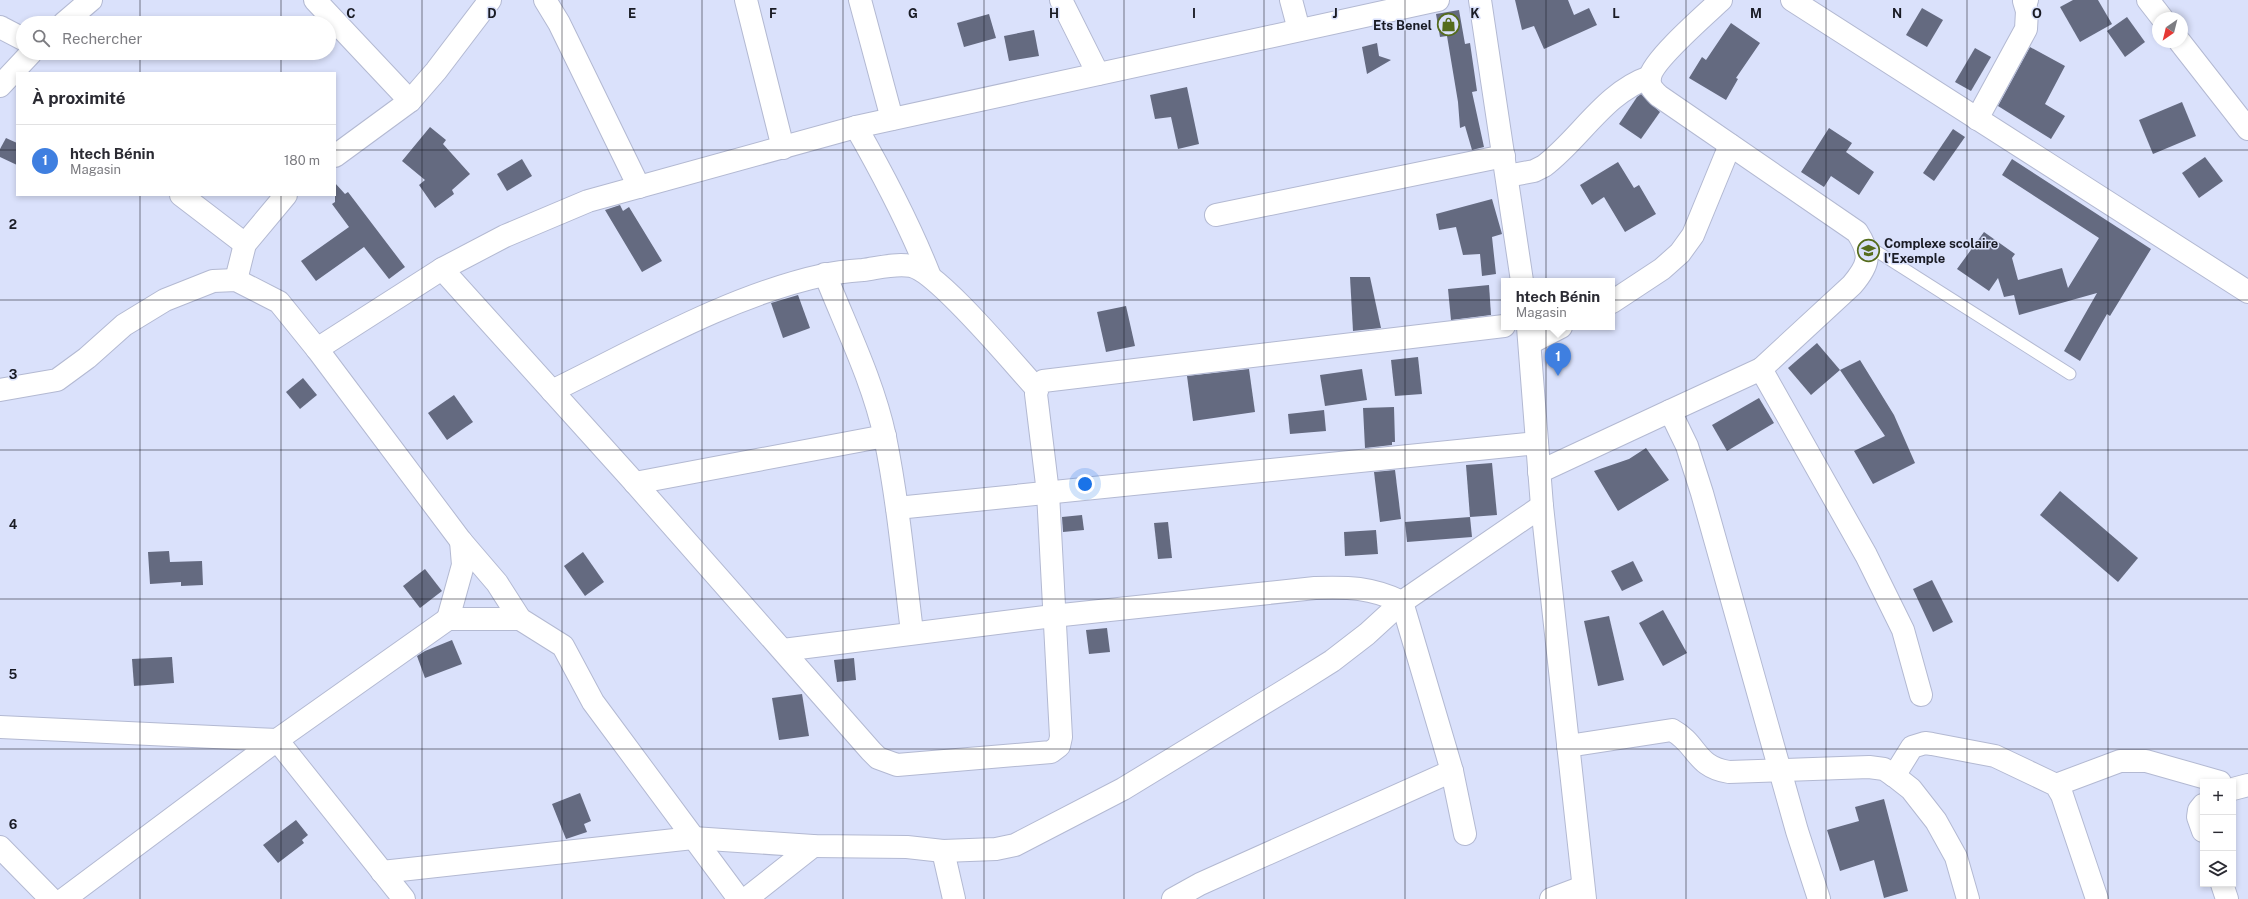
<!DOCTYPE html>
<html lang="fr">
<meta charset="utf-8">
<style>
:root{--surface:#fff;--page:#f7f7f7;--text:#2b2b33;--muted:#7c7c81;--line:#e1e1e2;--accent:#db2777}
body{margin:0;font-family:"Public Sans",sans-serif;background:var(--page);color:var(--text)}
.controls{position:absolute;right:12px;bottom:12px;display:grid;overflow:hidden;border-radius:0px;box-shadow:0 2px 6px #0003}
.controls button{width:36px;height:36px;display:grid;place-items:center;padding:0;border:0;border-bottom:1px solid var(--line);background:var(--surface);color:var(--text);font:20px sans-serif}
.compass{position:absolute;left:2152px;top:12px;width:36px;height:36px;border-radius:50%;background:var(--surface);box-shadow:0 2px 6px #0003;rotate:215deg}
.you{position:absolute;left:1085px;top:484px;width:14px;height:14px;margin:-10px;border:3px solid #fff;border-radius:50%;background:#1a73e8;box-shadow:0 0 0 6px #1a73e833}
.badge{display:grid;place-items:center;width:26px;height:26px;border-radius:50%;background:var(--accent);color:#fff;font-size:13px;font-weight:700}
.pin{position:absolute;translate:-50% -33px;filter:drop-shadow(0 1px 2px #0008)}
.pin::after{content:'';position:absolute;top:21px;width:14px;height:12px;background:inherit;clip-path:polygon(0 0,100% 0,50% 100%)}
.popup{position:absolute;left:1501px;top:278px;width:114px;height:52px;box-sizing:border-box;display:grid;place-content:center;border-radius:0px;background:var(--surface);filter:drop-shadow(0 1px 3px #0005);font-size:13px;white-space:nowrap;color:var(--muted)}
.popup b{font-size:15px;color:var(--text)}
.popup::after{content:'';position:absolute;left:50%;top:100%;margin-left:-8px;border:8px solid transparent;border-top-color:var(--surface)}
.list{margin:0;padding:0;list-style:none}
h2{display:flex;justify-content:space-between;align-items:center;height:52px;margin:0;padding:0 16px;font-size:17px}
h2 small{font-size:13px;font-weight:400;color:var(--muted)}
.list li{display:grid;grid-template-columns:26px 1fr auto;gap:12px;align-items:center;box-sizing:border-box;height:72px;padding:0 16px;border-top:1px solid var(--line)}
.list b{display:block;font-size:15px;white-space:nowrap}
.list p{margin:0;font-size:13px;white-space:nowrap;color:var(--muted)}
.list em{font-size:13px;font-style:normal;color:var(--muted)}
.icon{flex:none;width:22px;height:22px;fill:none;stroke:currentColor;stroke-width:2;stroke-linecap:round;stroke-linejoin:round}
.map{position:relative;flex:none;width:2248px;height:899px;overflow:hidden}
.search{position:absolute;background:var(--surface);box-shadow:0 2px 6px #0003;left:16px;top:16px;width:320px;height:44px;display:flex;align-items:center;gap:10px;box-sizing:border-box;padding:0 14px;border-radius:22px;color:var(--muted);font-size:15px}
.panel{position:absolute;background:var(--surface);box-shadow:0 2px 6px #0003;left:16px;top:72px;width:320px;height:124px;border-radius:0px}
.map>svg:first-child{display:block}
.building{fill:#646a80}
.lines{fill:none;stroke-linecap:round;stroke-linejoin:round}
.service-casing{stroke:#b3b9d2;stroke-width:13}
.minor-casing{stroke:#b3b9d2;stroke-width:24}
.tertiary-casing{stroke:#b3b9d2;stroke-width:24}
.service{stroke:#fff;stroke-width:11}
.minor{stroke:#fff;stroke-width:22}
.tertiary{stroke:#fff;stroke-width:22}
.grid{fill:none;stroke:#191b24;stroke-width:1;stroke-opacity:0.55}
.labels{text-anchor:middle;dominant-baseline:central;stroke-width:3;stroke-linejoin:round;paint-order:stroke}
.poi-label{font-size:13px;font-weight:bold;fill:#191b24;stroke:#dae1fb;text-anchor:end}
.grid-label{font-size:13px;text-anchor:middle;font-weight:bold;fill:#191b24;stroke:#dae1fb;stroke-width:3;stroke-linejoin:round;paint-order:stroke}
</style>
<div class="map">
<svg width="2248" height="899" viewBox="0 0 2248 899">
<rect width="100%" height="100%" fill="#dae1fb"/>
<!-- building -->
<g class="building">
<path d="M1515,0H1568L1574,15L1589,8L1597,25L1544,49L1534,26L1522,30Z"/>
<path d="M2073,0H2098L2112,24L2080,42L2060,7Z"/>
<path d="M1922,8L1943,20L1927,47L1906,35Z"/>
<path d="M1459,10L1465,44L1470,43L1477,91L1472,92L1484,147L1472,150L1465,126L1460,128L1458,102L1447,36L1440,37L1436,14Z"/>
<path d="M989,14L996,38L964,47L957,23Z"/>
<path d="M2127,17L2145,42L2125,57L2107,31Z"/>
<path d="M1731,23L1760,43L1736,78L1738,79L1726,100L1689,78L1702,57L1706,60Z"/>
<path d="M1034,30L1039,56L1009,61L1004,36Z"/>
<path d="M1377,43L1379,56L1391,60L1367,74L1362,47Z"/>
<path d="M2030,47L2065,66L2045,104L2065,116L2051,139L1998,106Z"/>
<path d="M1975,48L1991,57L1971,91L1955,82Z"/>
<path d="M1187,87L1199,144L1178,149L1171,117L1155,119L1150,95Z"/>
<path d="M1641,94L1660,112L1641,139L1619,124L1637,97Z"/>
<path d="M2182,102L2196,136L2153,154L2139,120Z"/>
<path d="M430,127L446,140L443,144L470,174L452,190L454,194L435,208L419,185L425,180L402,161Z"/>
<path d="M1829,128L1852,143L1846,152L1874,172L1859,195L1831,176L1824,187L1801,172Z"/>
<path d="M1953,129L1965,137L1934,181L1923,173Z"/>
<path d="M6,138L17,143V165L0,157V149Z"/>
<path d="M2205,157L2223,181L2199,198L2182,173Z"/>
<path d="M522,159L532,176L507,191L497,174Z"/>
<path d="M2012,159L2151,249L2110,316L2107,314L2080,361L2064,351L2097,293L2019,315L2014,295L2004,297L1998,278L1989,291L1957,269L1984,232L2015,254L2012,258L2018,280L2062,268L2068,288L2099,238L2002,175Z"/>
<path d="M1618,162L1634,188L1639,185L1656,214L1625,232L1604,197L1592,205L1580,185Z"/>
<path d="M335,183L345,194L348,192L405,267L389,279L364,247L316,281L301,261L349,227L332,204L335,202Z"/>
<path d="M1492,199L1502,234L1492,237L1496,274L1482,276L1480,254L1463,255L1456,227L1439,230L1436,214Z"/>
<path d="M620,205L623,211L629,207L662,261L642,272L605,210Z"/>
<path d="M1350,277H1370L1381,328L1353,331Z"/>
<path d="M1489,285L1491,315L1451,320L1448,289Z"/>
<path d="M798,295L810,328L783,338L771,303Z"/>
<path d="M1126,306L1135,346L1106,352L1097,312Z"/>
<path d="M1817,343L1840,370L1811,395L1788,368Z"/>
<path d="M1418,357L1422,394L1395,396L1391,360Z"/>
<path d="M1860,360L1894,415L1915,463L1873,484L1854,451L1885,436L1840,370Z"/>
<path d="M1249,369L1255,412L1193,421L1187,376Z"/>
<path d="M1362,369L1367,400L1325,406L1320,375Z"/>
<path d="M303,378L317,395L300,409L286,392Z"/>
<path d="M454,395L473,422L447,440L428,413Z"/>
<path d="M1759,398L1774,423L1727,451L1712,425Z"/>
<path d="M1394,407L1395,442H1392V445L1365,448L1363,408Z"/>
<path d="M1324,410L1326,431L1290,434L1288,414Z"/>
<path d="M1646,448L1669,480L1618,511L1594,471L1629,459Z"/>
<path d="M1492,463L1497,515L1470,517L1466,465Z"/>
<path d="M1395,470L1401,519L1380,522L1374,472Z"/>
<path d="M2060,491L2138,558L2118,582L2040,515Z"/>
<path d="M1082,515L1084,530L1063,532L1062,517Z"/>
<path d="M1470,517L1472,537L1407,542L1405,522Z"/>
<path d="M1168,522L1172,558L1158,559L1154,523Z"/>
<path d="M1376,530L1378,554L1345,556L1344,532Z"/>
<path d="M169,551L170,562L202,561L203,585L181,586V582L150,584L148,552Z"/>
<path d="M583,552L604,582L585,596L564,566Z"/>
<path d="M1633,561L1643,581L1622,591L1611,571Z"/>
<path d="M425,569L442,591L420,608L403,586Z"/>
<path d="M1932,580L1953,622L1933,632L1913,589Z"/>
<path d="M1663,610L1687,653L1663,666L1639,623Z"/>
<path d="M1609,616L1624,680L1598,686L1584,621Z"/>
<path d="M1107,628L1110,652L1089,654L1086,630Z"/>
<path d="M452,640L462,664L425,678L417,656L425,651Z"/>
<path d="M172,657L174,683L134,686L132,659Z"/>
<path d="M854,658L856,680L837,682L834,660Z"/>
<path d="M802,694L809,736L779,740L772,698Z"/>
<path d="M580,793L591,821L584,824L587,832L566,839L552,804Z"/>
<path d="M1884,799L1908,891L1884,898L1874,860L1840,871L1827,830L1859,821L1855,807Z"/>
<path d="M296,820L308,835L302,840L304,843L278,863L263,845Z"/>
</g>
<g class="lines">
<defs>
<path id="service" d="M1865,244L2070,374"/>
<g id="minor">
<path d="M315,0L410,101"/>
<path d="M545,0L559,23L639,187"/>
<path d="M746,0L783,148"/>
<path d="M860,0L892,119"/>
<path d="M1061,0L1098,74"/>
<path d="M1291,0L1299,30"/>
<path d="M1721,0C1706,14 1653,60 1650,77C1648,86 1654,91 1659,96L1857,232C1872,255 1869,265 1852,285L1761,369"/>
<path d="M1792,0L2248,292"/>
<path d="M2148,0L2162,18"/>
<path d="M64,23L91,0"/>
<path d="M0,27L23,39"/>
<path d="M2180,42L2248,129"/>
<path d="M0,86L31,53"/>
<path d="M1977,119L2026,29L2027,11L2024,1L2027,0"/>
<path d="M856,127C884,176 908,221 929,274"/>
<path d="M335,156L410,101L436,71L490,0"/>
<path d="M1507,176L1534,171L1544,166C1580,139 1605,92 1650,77"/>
<path d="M181,195L245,244"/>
<path d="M1216,215L1504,156"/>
<path d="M442,269L635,483L871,751L878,758L897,765L1051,752L1059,746L1061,737L1048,493L1036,394L1039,384L1043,381L1504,326"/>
<path d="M825,274C846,327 873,381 885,437C898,501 904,567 912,632"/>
<path d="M236,280L245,244L286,195"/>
<path d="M1612,302L1662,269L1680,253L1693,235L1730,145"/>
<path d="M1530,343L1561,327"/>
<path d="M317,349L442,269L505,236L588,201L856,127L1438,0"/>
<path d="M0,390L57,380L87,358L124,325L165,300L213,281L236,280L279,302L317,349L461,541L497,583L520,619L563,646L593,702L739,899"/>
<path d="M552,391C638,349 731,295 824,275C837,272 850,271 863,270C878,268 896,263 911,266C938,272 1014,364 1036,388"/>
<path d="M1670,411L1761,369L1866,555L1903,630L1921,695"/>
<path d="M1539,472L1670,411L1687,446L1702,493L1797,831L1819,899"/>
<path d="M635,483L885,436"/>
<path d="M897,508L1537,443"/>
<path d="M448,619L463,565L461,541"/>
<path d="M783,650L1053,616L1315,588C1349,587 1370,587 1402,602L1452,771L1465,834"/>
<path d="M0,727L277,740L404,899"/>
<path d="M1568,746L1672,730C1698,744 1695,767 1729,772L1869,767L1884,769L1897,778L1911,789L1936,821L1956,857L1968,899"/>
<path d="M1894,776L1912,747L1925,743L1932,744L1995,756L2056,785L2062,795L2097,899"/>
<path d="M2056,785L2120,761H2146L2220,782"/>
<path d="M2233,789L2248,785"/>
<path d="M2203,805L2199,810L2198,817L2203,831"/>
<path d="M0,847L51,899"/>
<path d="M943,851L954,899"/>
<path d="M382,872L693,838L813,846L907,847L943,851L996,849L1015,845L1123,789L1297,683L1332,661L1367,634L1402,602L1542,506"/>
<path d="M2222,884L2227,899"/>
<path d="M64,899L277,740L448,619H520"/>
<path d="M746,899L813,846"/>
<path d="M1173,899L1200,884L1452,771"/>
<path d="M1551,899L1583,887"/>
</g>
<g id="tertiary">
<path d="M1480,0L1522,281"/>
<path d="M1528,327L1542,506L1585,899"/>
</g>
</defs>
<!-- service casing -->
<use href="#service" class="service-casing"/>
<!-- minor casing -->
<use href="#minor" class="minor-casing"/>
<!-- tertiary casing -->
<use href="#tertiary" class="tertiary-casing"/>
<!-- service -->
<use href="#service" class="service"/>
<!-- minor -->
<use href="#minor" class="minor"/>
<!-- tertiary -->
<use href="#tertiary" class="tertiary"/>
</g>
<!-- grid -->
<path class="grid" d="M140,0V23M281,0V23M422,0V899M562,0V899M702,0V899M843,0V899M984,0V899M1124,0V899M1264,0V899M1405,0V899M1546,0V899M1686,0V899M1826,0V899M1967,0V899M2108,0V899M140,53V73M281,53V73M0,150H17M335,150H2248M140,195V899M281,195V899M0,300H2248M0,450H2248M0,599H2248M0,749H2248"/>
<!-- icons -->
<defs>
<symbol id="shop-ring" viewBox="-11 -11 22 22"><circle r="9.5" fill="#dae1fb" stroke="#556c1c" stroke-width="1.5"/><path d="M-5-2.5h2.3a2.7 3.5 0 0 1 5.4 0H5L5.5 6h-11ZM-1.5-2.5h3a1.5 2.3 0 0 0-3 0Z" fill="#556c1c"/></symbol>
<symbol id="school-ring" viewBox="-11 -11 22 22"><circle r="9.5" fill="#dae1fb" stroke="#556c1c" stroke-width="1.5"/><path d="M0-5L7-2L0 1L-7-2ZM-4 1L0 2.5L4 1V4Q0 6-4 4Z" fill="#556c1c"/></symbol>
</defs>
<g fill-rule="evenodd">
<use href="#shop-ring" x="1436" y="12" width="25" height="25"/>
<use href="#school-ring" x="1856" y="238" width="25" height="25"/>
</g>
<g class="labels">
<!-- poi labels -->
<g class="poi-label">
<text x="1432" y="25">Ets Benel</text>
<text x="1884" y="243" text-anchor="start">Complexe scolaire<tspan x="1884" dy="15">l'Exemple</tspan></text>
</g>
</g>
<g class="grid-label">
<text x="351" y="18">C</text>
<text x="492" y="18">D</text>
<text x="632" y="18">E</text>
<text x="773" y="18">F</text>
<text x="913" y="18">G</text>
<text x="1054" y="18">H</text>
<text x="1194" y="18">I</text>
<text x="1335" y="18">J</text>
<text x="1475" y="18">K</text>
<text x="1616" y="18">L</text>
<text x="1756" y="18">M</text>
<text x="1897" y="18">N</text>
<text x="2037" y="18">O</text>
<text x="13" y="229">2</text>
<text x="13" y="379">3</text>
<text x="13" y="529">4</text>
<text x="13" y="679">5</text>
<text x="13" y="829">6</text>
</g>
</svg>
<div class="controls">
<button>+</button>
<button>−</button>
<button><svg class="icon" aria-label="layers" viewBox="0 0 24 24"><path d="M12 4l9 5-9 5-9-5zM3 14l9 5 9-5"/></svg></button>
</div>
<svg class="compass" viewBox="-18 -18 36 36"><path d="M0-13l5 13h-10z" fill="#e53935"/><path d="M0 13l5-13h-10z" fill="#7c7c81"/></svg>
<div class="you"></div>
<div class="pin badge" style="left:1558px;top:376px;background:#3f7fe0">1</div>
<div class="popup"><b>htech Bénin</b>Magasin</div>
<div class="search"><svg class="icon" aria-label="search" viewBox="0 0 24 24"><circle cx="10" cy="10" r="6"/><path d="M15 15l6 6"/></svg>Rechercher</div>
<section class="panel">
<h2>À proximité<small></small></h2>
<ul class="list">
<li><span class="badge" style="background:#3f7fe0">1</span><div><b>htech Bénin</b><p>Magasin</p></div><em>180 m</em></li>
</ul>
</section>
</div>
